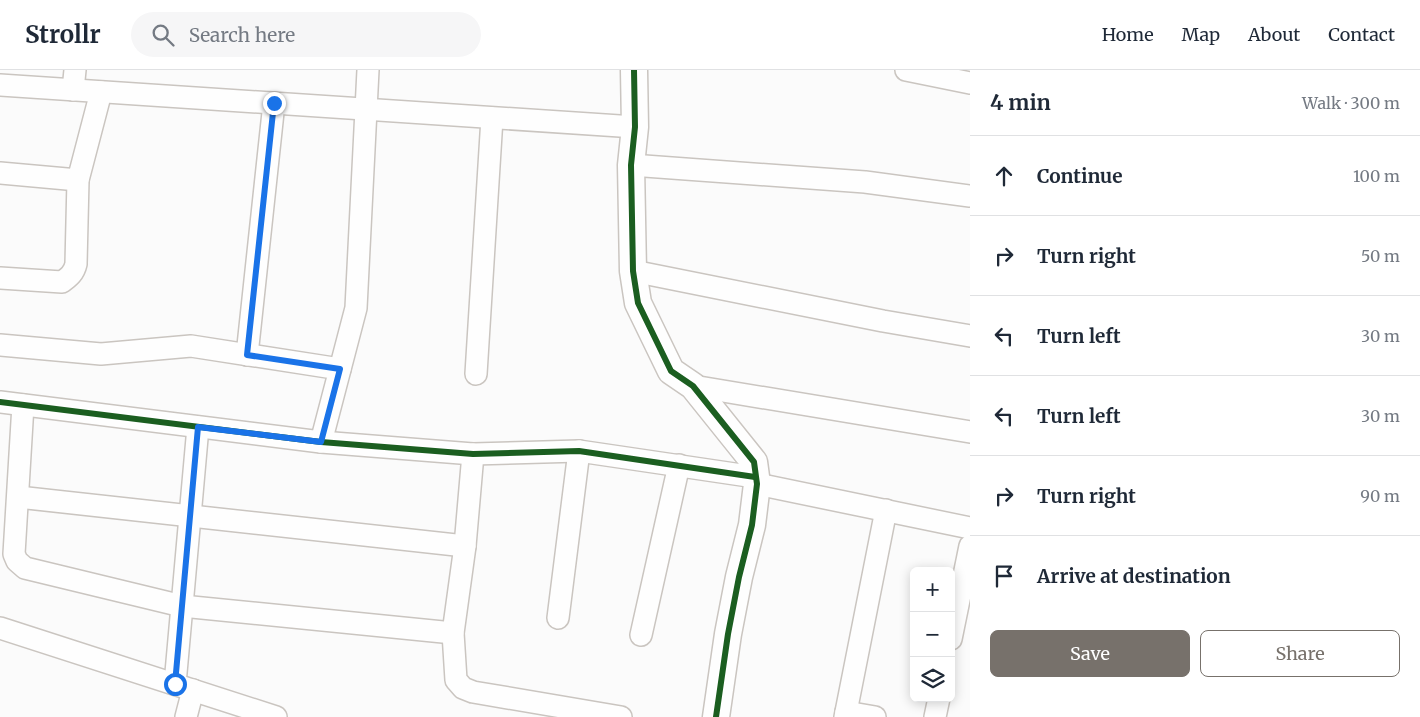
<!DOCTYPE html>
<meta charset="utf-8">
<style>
:root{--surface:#fff;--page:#f6f6f7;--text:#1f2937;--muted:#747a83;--line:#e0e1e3;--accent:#77716b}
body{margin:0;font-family:Merriweather,serif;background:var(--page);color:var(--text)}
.controls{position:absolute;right:15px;bottom:15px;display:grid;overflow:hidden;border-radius:8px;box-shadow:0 2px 12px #0003}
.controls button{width:45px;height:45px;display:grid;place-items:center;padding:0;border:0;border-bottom:1px solid var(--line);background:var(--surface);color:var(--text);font:25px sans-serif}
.stop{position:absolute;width:15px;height:15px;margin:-11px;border:4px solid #1a73e8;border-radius:50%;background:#fff}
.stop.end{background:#1a73e8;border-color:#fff;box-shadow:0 1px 5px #0008}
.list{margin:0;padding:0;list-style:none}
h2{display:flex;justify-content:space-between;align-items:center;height:65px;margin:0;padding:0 20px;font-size:21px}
h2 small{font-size:16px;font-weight:400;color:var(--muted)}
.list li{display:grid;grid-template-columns:32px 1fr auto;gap:15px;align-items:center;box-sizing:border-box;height:80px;padding:0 20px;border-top:1px solid var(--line)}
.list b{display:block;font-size:19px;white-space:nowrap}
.list em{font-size:16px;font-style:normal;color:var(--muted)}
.actions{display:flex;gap:10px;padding:15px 20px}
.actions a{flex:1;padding:11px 0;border:1px solid var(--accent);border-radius:8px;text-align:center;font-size:18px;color:var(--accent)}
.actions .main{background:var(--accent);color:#fff}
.icon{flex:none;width:28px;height:28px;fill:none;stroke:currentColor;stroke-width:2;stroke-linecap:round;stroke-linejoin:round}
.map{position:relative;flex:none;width:970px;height:647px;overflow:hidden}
header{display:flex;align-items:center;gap:30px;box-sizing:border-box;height:70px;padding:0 25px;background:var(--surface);border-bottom:1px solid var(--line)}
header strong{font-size:24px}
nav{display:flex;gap:28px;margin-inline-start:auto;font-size:18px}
.search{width:350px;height:45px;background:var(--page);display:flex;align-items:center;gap:12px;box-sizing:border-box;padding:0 18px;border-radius:28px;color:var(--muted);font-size:19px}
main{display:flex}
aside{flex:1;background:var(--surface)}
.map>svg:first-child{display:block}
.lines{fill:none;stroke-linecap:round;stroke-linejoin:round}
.minor-casing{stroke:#cac5c0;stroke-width:24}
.tertiary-casing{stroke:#cac5c0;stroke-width:29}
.minor{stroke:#fefefe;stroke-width:21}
.tertiary{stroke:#fefefe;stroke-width:26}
.cycleway-casing{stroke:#fff;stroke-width:9}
.cycleway{stroke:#1b5e20;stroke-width:6}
.route{stroke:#1a73e8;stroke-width:6}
</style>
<header>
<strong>Strollr</strong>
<div class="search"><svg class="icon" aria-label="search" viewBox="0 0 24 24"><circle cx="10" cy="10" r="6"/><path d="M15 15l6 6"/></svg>Search here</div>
<nav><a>Home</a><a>Map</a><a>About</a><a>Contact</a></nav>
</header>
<main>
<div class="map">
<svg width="970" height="647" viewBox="0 0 970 647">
<rect width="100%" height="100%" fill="#fbfbfb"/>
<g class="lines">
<defs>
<g id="minor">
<path d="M906,0L970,13"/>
<path d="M0,15L635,57"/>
<path d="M73,20L75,0"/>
<path d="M631,95L865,112L970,126"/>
<path d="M0,103L78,110"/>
<path d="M633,201L883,251L970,266"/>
<path d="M0,208L62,212C69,207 74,203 76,194L78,110L101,22"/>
<path d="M0,275L101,284L191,276L340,299"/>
<path d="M247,285L274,33"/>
<path d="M476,304L492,48"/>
<path d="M693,316L970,362"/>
<path d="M0,332L321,372L473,384L579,381L755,407"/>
<path d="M23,335L14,484L17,491L25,498L182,536L453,563"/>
<path d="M321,372L356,238L368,0"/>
<path d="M473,384L465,476L453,563L456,610L463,618L473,622L621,647"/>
<path d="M757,414L970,458"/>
<path d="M18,427L465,476"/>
<path d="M558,548L579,381"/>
<path d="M0,558L276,647"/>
<path d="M641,565L679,395"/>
<path d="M951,569L970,476"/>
<path d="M175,614L198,357"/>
<path d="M846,642L875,647"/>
<path d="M186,647L193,620"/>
<path d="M845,647L886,440"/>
<path d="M935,647L939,628"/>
</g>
<path id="tertiary" d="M634,0L635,57L631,95L633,201L638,233L671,301L693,316L754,392L757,414L752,455L739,507L728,564L716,647"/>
</defs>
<!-- minor casing -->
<use href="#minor" class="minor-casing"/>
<!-- tertiary casing -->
<use href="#tertiary" class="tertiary-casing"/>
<!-- minor -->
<use href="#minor" class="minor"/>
<!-- tertiary -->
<use href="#tertiary" class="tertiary"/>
<defs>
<g id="cycleway">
<path d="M634,0L635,57L631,95L633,201L638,233L671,301L693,316L754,392L757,414L752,455L739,507L728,564L716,647"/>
<path d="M0,332L321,372L473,384L579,381L755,407"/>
</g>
</defs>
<!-- cycleway casing -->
<use href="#cycleway" class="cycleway-casing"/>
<!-- cycleway -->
<use href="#cycleway" class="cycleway"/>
</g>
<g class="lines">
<!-- route -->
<path class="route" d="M175,614L198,357L321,372L340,299L247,285L274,33"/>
</g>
</svg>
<div class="controls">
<button>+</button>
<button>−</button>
<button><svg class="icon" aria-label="layers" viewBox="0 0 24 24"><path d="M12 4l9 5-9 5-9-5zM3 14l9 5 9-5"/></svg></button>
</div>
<div class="stop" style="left:175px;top:614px"></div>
<div class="stop end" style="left:274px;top:33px"></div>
</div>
<aside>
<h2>4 min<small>Walk · 300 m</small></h2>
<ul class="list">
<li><svg class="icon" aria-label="ahead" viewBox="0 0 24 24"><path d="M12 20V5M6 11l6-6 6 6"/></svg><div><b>Continue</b></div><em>100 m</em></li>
<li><svg class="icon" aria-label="right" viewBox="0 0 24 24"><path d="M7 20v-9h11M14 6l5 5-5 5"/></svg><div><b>Turn right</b></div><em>50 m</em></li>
<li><svg class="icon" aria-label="left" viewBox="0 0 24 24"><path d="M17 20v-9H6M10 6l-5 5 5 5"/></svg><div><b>Turn left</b></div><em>30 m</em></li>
<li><svg class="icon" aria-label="left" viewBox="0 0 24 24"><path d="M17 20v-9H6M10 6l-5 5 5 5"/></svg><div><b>Turn left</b></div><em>30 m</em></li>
<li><svg class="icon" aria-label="right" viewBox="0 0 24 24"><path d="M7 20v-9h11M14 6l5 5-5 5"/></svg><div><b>Turn right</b></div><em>90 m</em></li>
<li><svg class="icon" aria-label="arrive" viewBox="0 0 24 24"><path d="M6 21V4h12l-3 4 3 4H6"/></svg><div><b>Arrive at destination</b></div></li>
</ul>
<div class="actions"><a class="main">Save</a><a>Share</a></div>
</aside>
</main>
